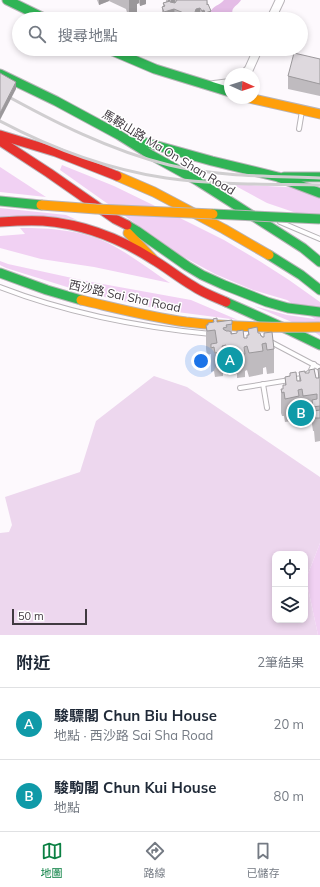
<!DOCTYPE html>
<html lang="zh-TW">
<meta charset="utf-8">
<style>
:root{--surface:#fff;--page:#f2f2f3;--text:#1f2937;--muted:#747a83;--line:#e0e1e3;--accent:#0b8043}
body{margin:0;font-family:Mulish,"Noto Sans TC",sans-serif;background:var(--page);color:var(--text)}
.controls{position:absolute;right:12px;bottom:12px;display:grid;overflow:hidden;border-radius:8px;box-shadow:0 2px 6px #0003}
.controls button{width:36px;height:36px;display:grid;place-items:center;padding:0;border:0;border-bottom:1px solid var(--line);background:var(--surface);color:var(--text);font:20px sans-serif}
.compass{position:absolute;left:224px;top:68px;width:36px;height:36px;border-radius:50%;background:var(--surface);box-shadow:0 2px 6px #0003;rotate:93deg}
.scale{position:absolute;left:12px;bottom:10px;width:75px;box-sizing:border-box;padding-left:4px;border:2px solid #413a41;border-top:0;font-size:11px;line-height:14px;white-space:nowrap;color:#413a41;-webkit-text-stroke:3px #fff;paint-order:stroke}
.you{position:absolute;left:201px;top:361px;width:14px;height:14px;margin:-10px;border:3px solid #fff;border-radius:50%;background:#1a73e8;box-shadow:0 0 0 6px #1a73e833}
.badge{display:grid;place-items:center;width:26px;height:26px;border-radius:50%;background:var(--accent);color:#fff;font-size:13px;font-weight:700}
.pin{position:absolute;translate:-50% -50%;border:2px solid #fff;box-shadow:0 1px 4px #0006}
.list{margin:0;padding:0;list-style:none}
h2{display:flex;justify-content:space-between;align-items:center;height:52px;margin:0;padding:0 16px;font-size:17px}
h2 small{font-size:13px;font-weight:400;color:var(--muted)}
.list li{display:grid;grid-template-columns:26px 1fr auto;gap:12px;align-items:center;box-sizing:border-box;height:72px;padding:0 16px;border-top:1px solid var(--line)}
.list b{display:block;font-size:15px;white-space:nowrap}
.list p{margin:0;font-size:13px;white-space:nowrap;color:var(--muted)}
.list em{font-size:13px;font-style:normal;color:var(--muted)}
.icon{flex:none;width:22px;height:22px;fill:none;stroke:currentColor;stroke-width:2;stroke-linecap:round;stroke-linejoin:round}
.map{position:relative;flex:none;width:320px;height:635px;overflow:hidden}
.search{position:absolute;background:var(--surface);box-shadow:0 2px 6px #0003;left:12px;right:12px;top:12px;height:44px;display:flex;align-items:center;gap:10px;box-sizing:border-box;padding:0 14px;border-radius:22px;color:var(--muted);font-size:15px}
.sheet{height:196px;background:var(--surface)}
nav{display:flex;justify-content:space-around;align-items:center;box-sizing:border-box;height:56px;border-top:1px solid var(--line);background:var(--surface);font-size:11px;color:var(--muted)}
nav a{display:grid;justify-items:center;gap:2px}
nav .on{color:var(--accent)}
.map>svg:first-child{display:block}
.green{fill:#edd7ee;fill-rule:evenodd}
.forest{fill:#f1d1f3}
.water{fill:#e4bce6}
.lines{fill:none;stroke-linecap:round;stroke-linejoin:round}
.lane-casing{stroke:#b8b4b8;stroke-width:6}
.street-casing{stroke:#b8b4b8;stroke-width:10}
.fast-casing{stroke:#b8b4b8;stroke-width:11}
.slow-casing{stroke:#b8b4b8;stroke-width:11}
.jam-casing{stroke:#b8b4b8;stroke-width:11}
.lane{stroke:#fffeff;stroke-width:4}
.street{stroke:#fffeff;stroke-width:8}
.fast{stroke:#30b455;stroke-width:9}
.slow{stroke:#ff9f0a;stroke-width:9}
.jam{stroke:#e5322d;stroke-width:9}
.rail{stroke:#d0ced0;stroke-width:3}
.fast-bridge-casing{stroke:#b8b4b8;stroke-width:11;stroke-linecap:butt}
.slow-bridge-casing{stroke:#b8b4b8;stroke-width:11;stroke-linecap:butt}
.fast-bridge{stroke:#30b455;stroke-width:9}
.slow-bridge{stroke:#ff9f0a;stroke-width:9}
.wall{fill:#bfbbbf}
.shaded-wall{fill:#9b989b}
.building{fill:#ded9de;stroke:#9b989b}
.labels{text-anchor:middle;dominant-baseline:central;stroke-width:3;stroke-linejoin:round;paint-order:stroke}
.street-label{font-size:12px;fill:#413a41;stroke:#fff}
</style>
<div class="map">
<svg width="320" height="635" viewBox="0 0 320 635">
<rect width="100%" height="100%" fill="#fdf9fd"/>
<!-- green -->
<path class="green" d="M154,376L187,387L320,477V543L306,579L318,635H0V533L9,532L12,525L5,497L80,472L96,421ZM275,554H305V620H275Z"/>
<!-- forest -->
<g class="forest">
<path d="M62,165L114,186L186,221L224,240L261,262L289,280L320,302V336L313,331L254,306L287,315L315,319L287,300L253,290L215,274L180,255L60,170Z"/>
<path d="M0,167L46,197L0,192Z"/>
<path d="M232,184L320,189V221L267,203Z"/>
<path d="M0,208L66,215L77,220L58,217H0Z"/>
<path d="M20,228C49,228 82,230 108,243C130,254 150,270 170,283L94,267L41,259L0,248V236L25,234Z"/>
<path d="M0,261L8,264L86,281L191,300L238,320L162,310L83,292L6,268L0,265Z"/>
<path d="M320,543V635H318L306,579Z"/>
</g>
<!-- water -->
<path class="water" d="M224,0H241C237,7 229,7 234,17L239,19H217L214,14L210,13C213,5 219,6 224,0Z"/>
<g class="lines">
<defs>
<g id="lane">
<path d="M299,129L302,111"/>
<path d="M280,222L320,239"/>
<path d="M0,287C67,313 139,327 211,334"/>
<path d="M269,341L320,368"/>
<path d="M263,384L267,408"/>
<path d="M240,388L302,378L310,372L314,364"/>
</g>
<g id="street">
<path d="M271,19L280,0"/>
<path d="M244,74L249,69L258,49"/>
<path d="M214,85L230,83"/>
</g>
<g id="fast">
<path d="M7,0L46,19"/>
<path d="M108,49L155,69L230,92"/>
<path d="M0,74L56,101L119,135L151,155L198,181L303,248L320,262"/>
<path d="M136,140L212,161L278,177L320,193"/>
<path d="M284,177H320"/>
<path d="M0,201L41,205"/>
<path d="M127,225L137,231L187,266L202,275L224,285L267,302L288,308L320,312"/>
<path d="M269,255L301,275L320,290"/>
<path d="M0,273L47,290L81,300"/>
<path d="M226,302L291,331L320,345"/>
</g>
<g id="slow">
<path d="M249,98L320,114"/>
<path d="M117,176L154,192L224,229L269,255"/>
<path d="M128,233L154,260"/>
</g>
<g id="jam">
<path d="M0,135L56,152L117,176"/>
<path d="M0,141L49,173L115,219L127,225"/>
<path d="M0,222C14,221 29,220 43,221C82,224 119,238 152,259C166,267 179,278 193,286C203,293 215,297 226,302"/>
</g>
</defs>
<!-- lane casing -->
<use href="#lane" class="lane-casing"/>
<!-- street casing -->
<use href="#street" class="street-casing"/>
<!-- fast casing -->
<use href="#fast" class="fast-casing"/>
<!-- slow casing -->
<use href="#slow" class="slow-casing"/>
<!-- jam casing -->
<use href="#jam" class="jam-casing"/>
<!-- lane -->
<use href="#lane" class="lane"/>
<!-- street -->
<use href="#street" class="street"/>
<!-- fast -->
<use href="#fast" class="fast"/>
<!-- slow -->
<use href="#slow" class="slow"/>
<!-- jam -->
<use href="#jam" class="jam"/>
<!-- rail -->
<g class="rail">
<path d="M0,92C54,122 109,150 169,165C219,177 270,176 320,178"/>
<path d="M0,121C53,149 106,169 166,178C216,185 269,184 320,185"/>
</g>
<defs>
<path id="fast-bridge" d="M213,214L320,219"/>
<g id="slow-bridge">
<path d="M41,205L96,209L213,214"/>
<path d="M81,300C116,308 150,317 186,322C230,327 275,328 320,327"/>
</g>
</defs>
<!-- fast-bridge casing -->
<use href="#fast-bridge" class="fast-bridge-casing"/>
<!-- slow-bridge casing -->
<use href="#slow-bridge" class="slow-bridge-casing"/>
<!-- fast-bridge -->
<use href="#fast-bridge" class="fast-bridge"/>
<!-- slow-bridge -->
<use href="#slow-bridge" class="slow-bridge"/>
</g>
<!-- wall -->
<g class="wall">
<path d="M97,0H146V4L140,6L139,3L137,4V14L135,15V17L129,19L126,9L109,1L99,5Z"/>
<path d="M166,0H207L211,19H162V7L163,6V3L166,2Z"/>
<path d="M320,59V96L288,89V76Z"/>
<path d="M213,319L217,322L232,324V333H237V331L244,338H247V335H248V329L258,333L262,337H264V333L274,349V373L267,374L266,367L263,368V374L249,377L247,370L245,371V377L237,378V374L227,375L226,369H223V376L215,377L214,371L211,372V354L207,355L206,349V325L213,323Z"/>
<path d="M320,368V441L315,442L314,431H313L312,424V418L303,419L302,413H299V420L285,422L284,416H282L281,413V389H283V385H285V377L290,376V373L297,381H299V372L305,373H309V370L316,378H318V369Z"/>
</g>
<!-- shaded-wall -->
<g class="shaded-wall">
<path d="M99,0H109V1L99,5Z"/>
<path d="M129,0H139V3L137,4V14L135,15V17L130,19H129Z"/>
<path d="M140,0H146V4L140,6Z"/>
<path d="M168,0H170V10H171V0H175L174,19H164V12L168,11Z"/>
<path d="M200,8V19L195,12L196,9Z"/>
<path d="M204,10V19H202V11Z"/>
<path d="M211,11V19H205V13Z"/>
<path d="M16,82V89L0,120V113Z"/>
</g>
<!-- building -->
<g class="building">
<path d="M177,0H207V5L208,4L211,11L205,13L204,10L202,11L200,8L196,9L195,12L199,15H200L201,19H192L191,16L174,9L164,12L162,7L165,6L163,3L170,1V2L175,3Z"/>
<path d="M294,53L320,59V84L288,76Z"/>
<path d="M0,73L16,82L0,113Z"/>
<path d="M217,318V322L232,320V324L226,325L227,327L223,328L224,330H225L226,331H229L231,332V334L237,333V331L243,330L244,338H247V335H249L248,329L257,327L258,333H260L261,336H262V337H264V333L272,332L274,349L267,350L266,343L262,344L263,351L249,353L247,346L244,347L245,354L237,355V350L227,352L226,345L222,346L223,352L215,353L214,347L211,348V344L217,343L215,330L207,331L206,325H208V323L214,322L213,319Z"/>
<path d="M320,368V410V406L313,407L312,400L317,399V394L303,396L302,389L298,390L299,396L285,399L284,392L282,393L281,389H283V385H286L285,377L290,376V373L296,372L297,381H301L299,372L305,371V373H309V370L314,369L316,378H319L318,369Z"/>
<path d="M320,410V418H315L314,411Z"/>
</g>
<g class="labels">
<!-- street labels -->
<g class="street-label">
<text transform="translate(169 152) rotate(31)">馬鞍山路 Ma On Shan Road</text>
<text transform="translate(125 296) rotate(12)">西沙路 Sai Sha Road</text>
</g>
</g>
</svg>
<div class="controls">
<button><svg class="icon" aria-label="locate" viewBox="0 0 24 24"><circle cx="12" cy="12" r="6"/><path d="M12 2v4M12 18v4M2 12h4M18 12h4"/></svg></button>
<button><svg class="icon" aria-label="layers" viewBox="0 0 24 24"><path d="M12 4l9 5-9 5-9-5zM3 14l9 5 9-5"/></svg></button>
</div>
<svg class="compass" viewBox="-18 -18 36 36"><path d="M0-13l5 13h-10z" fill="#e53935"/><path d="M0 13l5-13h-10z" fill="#747a83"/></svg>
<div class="scale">50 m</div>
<div class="you"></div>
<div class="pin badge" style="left:230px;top:360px;background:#0f9aa8">A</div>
<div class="pin badge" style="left:301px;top:413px;background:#0f9aa8">B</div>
<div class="search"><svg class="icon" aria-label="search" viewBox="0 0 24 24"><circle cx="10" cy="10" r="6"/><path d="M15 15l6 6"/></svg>搜尋地點</div>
</div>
<section class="sheet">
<h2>附近<small>2筆結果</small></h2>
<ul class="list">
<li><span class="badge" style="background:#0f9aa8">A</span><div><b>駿驃閣 Chun Biu House</b><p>地點 · 西沙路 Sai Sha Road</p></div><em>20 m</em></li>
<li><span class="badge" style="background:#0f9aa8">B</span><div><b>駿駒閣 Chun Kui House</b><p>地點</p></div><em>80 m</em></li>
</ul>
</section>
<nav>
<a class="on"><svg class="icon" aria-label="map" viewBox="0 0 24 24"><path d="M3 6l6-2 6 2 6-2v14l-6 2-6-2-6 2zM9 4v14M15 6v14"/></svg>地圖</a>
<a><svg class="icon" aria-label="directions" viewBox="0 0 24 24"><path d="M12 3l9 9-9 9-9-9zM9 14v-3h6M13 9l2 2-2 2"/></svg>路線</a>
<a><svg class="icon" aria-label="saved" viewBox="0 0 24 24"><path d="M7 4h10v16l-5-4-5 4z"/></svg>已儲存</a>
</nav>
